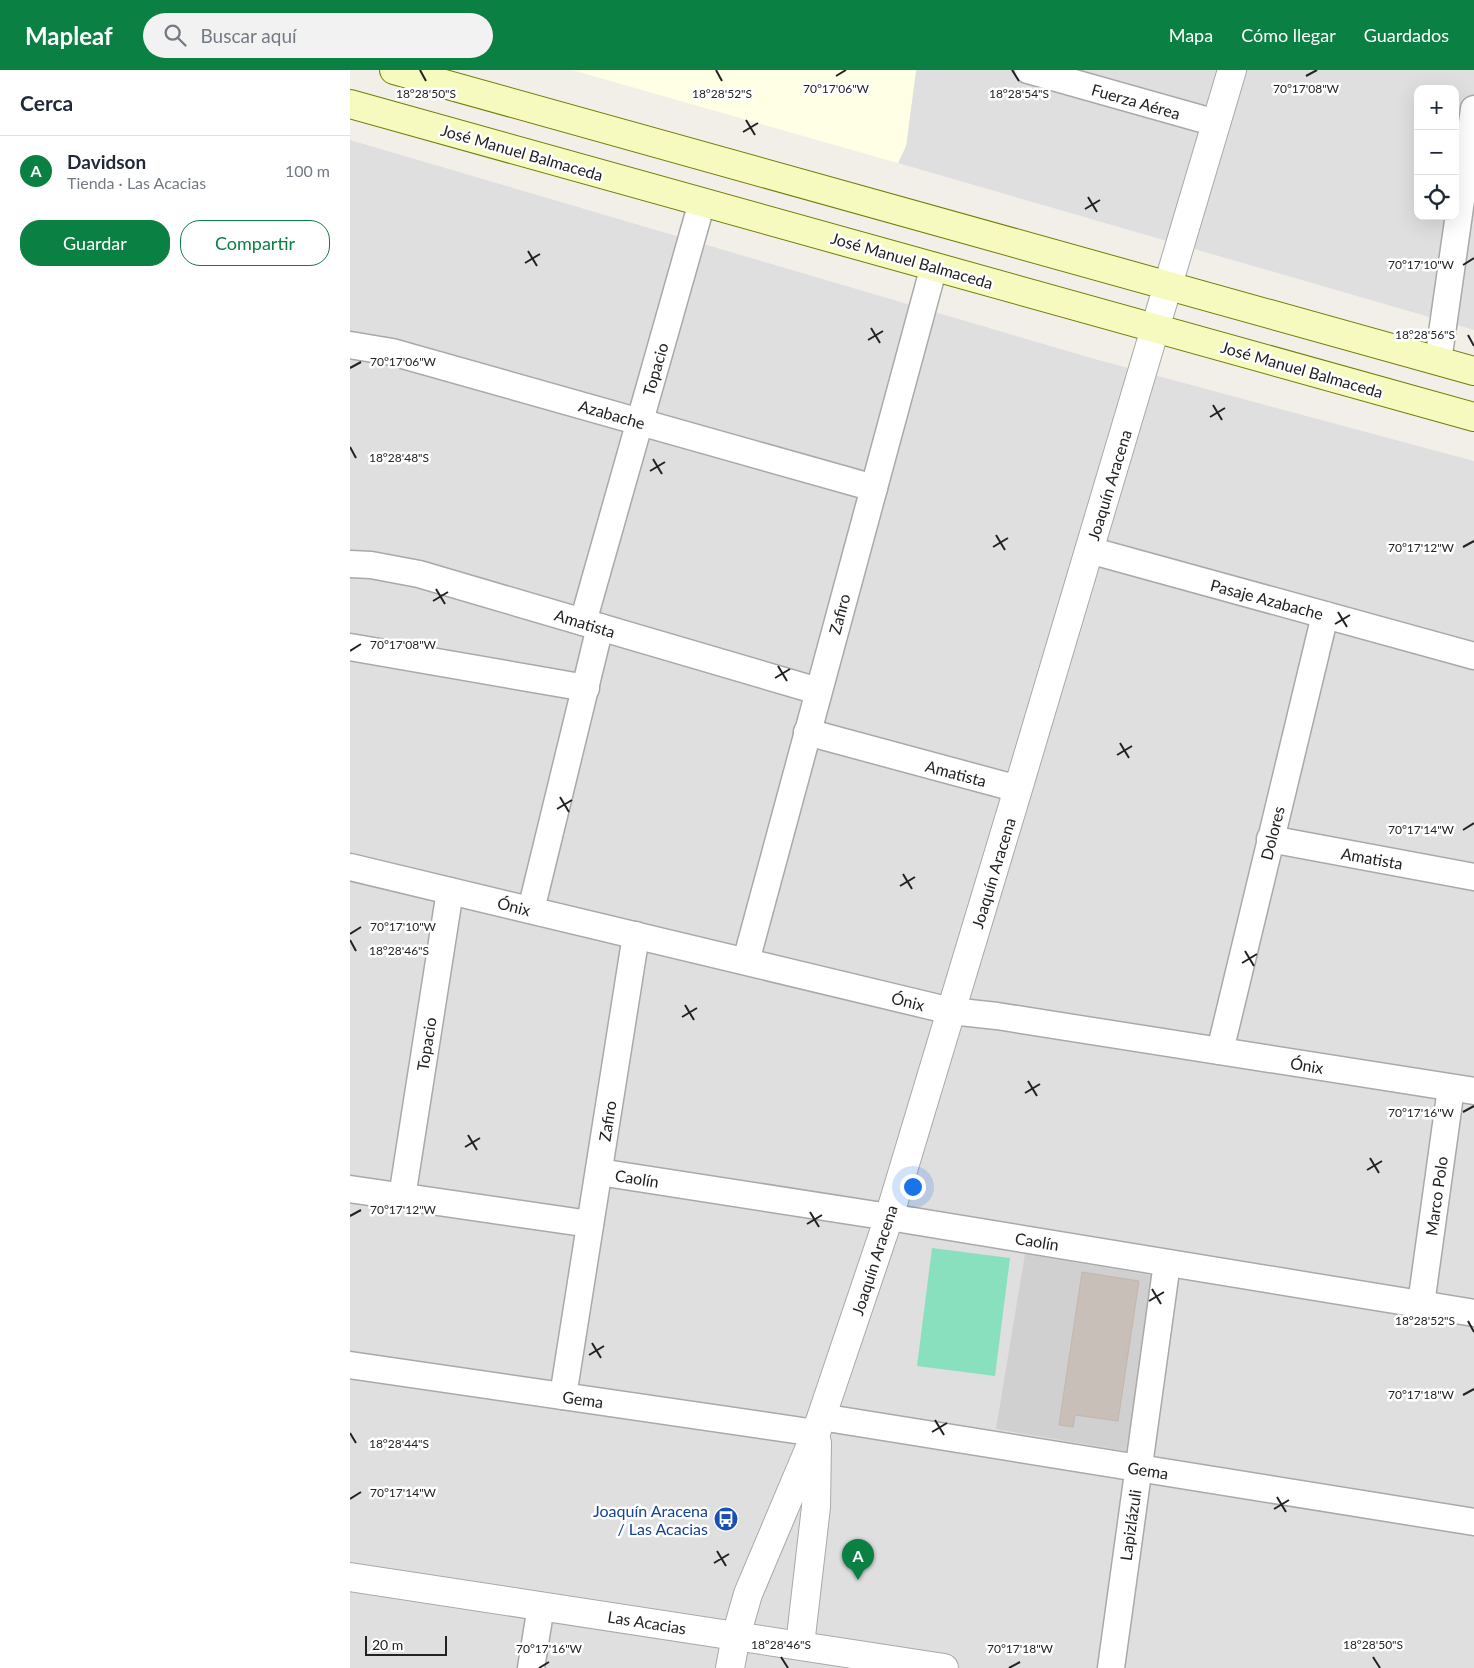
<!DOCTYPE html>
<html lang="es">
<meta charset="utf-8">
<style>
:root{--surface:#fff;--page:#f2f2f3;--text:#1f2937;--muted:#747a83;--line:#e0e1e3;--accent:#0b8043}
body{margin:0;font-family:Lato,sans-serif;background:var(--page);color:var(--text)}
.controls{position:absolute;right:15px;top:15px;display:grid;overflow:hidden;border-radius:10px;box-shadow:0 5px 20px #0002}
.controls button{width:45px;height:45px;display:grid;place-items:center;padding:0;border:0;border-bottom:1px solid var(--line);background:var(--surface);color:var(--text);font:25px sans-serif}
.scale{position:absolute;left:15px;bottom:12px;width:82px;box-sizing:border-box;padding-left:5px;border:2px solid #222;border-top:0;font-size:14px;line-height:18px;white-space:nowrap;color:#222;-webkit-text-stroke:4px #fff;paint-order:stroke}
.you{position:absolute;left:562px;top:1116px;width:18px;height:18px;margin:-12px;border:4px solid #fff;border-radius:50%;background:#1a73e8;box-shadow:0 0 0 8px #1a73e833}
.badge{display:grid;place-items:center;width:32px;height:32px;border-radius:50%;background:var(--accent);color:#fff;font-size:16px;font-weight:700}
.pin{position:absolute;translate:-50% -41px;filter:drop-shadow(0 1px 2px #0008)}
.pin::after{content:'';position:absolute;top:26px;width:18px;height:15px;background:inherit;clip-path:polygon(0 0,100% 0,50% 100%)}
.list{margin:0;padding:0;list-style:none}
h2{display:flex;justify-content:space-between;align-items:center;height:65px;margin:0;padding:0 20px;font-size:21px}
h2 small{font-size:16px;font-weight:400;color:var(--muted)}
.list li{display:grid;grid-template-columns:32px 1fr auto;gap:15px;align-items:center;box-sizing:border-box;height:70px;padding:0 20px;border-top:1px solid var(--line)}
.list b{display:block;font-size:19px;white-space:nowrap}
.list p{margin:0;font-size:16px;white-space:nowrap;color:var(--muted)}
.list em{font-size:16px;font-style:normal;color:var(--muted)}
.actions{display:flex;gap:10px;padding:15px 20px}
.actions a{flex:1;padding:11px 0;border:1px solid var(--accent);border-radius:20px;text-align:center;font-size:18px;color:var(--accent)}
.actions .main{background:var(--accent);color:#fff}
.icon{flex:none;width:28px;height:28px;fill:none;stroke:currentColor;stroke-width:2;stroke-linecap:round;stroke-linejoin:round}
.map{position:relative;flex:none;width:1124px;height:1598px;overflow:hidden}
header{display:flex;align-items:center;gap:30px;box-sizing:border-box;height:70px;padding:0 25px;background:var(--accent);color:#fff}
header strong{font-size:24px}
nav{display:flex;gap:28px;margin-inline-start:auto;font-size:18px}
.search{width:350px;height:45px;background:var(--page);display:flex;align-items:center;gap:12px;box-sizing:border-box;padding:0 18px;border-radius:28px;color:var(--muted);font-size:19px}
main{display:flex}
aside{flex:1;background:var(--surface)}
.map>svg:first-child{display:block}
.residential{fill:#e0dfdf;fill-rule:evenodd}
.education{fill:#ffffe5}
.religious{fill:#d0d0d0}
.pitch{fill:#88e0be}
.building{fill:#c7bfb8;stroke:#c4b6ab}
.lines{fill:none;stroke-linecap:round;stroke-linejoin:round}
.minor-casing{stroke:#a9a9a9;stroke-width:29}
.tertiary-casing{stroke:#a9a9a9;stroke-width:30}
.secondary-casing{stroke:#707d05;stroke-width:30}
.minor{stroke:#fff;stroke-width:26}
.tertiary{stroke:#fff;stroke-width:28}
.secondary{stroke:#f7fabf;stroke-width:28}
.ticks{fill:none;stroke:#222;stroke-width:2}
.labels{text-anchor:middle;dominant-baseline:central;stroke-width:5;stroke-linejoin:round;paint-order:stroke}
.street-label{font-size:16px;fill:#222;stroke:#fff}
.transit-label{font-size:16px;fill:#164399;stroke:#fff;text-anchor:end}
.ticks-label{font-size:12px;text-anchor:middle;fill:#222;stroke:#fff;stroke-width:5;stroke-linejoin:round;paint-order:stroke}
</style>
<header>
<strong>Mapleaf</strong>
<div class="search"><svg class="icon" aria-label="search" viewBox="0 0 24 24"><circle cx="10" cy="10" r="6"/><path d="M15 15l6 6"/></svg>Buscar aquí</div>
<nav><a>Mapa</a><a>Cómo llegar</a><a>Guardados</a></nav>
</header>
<main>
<aside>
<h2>Cerca<small></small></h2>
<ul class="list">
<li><span class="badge">A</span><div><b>Davidson</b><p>Tienda · Las Acacias</p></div><em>100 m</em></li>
</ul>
<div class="actions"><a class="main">Guardar</a><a>Compartir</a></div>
</aside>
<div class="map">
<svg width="1124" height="1598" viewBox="0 0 1124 1598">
<rect width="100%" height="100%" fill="#f2efe9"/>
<!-- residential -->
<g class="residential">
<path d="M566,0H1124V260L548,93L556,76ZM1068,19H1105V146H1068Z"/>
<path d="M0,70L741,288L1124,391V1598H0Z"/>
</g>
<!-- education -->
<path class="education" d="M222,0H566L556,76L548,93Z"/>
<!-- religious -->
<path class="religious" d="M675,1184L805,1206L776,1381L646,1359Z"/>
<!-- pitch -->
<path class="pitch" d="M582,1178L660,1188L645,1306L567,1296Z"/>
<!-- building -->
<path class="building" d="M732,1202L789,1211L768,1351L725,1345L723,1357L709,1355Z"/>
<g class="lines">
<defs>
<g id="minor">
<path d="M678,0L866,53"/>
<path d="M0,275L42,282L524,418"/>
<path d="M1088,291L1124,39"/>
<path d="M739,480L1124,586"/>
<path d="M0,494L21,495L69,504L468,621"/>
<path d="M233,552L352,132"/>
<path d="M0,577L236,618"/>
<path d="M457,662L668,719"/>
<path d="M920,769L1124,807"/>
<path d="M0,797L601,941L647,946L1124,1021"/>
<path d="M181,840L250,557"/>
<path d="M396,891L584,196"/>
<path d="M870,981L975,545"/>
<path d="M249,1102L539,1147L1124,1243"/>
<path d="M0,1119L240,1154"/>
<path d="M52,1127L100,821"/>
<path d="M1071,1234L1101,1018"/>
<path d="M0,1295L466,1363"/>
<path d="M213,1326L286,865"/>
<path d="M471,1347L1124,1452"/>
<path d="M181,1598L191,1536"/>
<path d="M761,1598L817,1193"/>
</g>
<g id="tertiary">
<path d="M0,1507L594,1598"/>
<path d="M450,1575L466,1437L467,1373"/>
<path d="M380,1598L386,1566L398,1524L466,1363L539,1147L668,719L882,0"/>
</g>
<g id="secondary">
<path d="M44,0L1124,301"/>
<path d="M0,34L1124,347"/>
</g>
</defs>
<!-- minor casing -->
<use href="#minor" class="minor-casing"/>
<!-- tertiary casing -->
<use href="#tertiary" class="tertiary-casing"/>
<!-- secondary casing -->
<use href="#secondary" class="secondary-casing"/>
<!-- minor -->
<use href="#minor" class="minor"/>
<!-- tertiary -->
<use href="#tertiary" class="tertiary"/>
<!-- secondary -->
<use href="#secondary" class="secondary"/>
</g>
<!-- ticks -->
<path class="ticks" d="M70,0L76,11M366,0L372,11M662,0L669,11M486,6L496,0M956,6L967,0M396,50L405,65M393,62L408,53M738,127L747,142M735,139L750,130M178,181L187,196M175,193L190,184M1113,195L1124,188M521,258L530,273M1118,265L1124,276M518,270L533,261M0,298L11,292M863,335L872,350M860,347L875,338M0,377L6,388M303,389L312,404M300,401L315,392M646,465L655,480M643,477L658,468M1113,477L1124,471M86,519L95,534M83,531L98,522M988,542L997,557M985,554L1000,545M0,581L11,574M428,596L437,611M425,608L440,599M770,673L779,688M767,685L782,676M210,727L219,742M207,739L222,730M1113,760L1124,753M553,804L562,819M550,816L565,807M0,864L11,857M0,870L6,881M895,881L904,896M892,893L907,884M335,935L344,950M332,947L347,938M678,1011L687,1026M675,1023L690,1014M1113,1042L1124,1036M118,1065L127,1080M115,1077L130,1068M1020,1088L1029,1103M1017,1100L1032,1091M460,1142L469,1157M0,1146L11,1140M457,1154L472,1145M802,1219L811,1234M799,1231L814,1222M1118,1251L1124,1262M242,1273L251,1288M239,1285L254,1276M1113,1325L1124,1319M585,1350L594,1365M582,1362L597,1353M0,1363L6,1373M927,1427L936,1442M0,1429L11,1422M924,1439L939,1430M367,1481L376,1496M364,1493L379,1484M431,1587L438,1598M1023,1587L1030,1598M189,1598L199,1592M659,1598L670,1592"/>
<!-- icons -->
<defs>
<symbol id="bus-disc" viewBox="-11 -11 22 22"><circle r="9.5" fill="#1a4fb4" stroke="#fff"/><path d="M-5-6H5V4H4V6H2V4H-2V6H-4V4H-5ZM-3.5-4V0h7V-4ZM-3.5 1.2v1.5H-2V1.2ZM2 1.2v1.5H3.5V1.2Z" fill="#fff"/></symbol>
</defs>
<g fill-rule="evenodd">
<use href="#bus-disc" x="362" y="1435" width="28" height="28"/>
</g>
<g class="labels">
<!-- street labels -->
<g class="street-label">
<text transform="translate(786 31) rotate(16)">Fuerza Aérea</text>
<text transform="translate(172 82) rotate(16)">José Manuel Balmaceda</text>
<text transform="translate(562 190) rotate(16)">José Manuel Balmaceda</text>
<text transform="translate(305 299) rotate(-74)">Topacio</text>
<text transform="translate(952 299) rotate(16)">José Manuel Balmaceda</text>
<text transform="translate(262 344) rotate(16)">Azabache</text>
<text transform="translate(759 415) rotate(-73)">Joaquín Aracena</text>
<text transform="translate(917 529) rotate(15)">Pasaje Azabache</text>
<text transform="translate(489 544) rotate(-75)">Zafiro</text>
<text transform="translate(235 553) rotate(17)">Amatista</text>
<text transform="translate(606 703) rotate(15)">Amatista</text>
<text transform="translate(922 763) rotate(-76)">Dolores</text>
<text transform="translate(1022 788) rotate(10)">Amatista</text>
<text transform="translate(643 803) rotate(-73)">Joaquín Aracena</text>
<text transform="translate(164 836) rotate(14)">Ónix</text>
<text transform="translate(558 931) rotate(14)">Ónix</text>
<text transform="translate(76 974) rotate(-81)">Topacio</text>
<text transform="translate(957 995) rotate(9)">Ónix</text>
<text transform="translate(257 1051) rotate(-81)">Zafiro</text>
<text transform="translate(287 1108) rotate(9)">Caolín</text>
<text transform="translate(1086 1126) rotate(-82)">Marco Polo</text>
<text transform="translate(687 1171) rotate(9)">Caolín</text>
<text transform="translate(524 1190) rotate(-72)">Joaquín Aracena</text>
<text transform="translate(233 1329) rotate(8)">Gema</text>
<text transform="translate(798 1400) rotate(9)">Gema</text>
<text transform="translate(780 1455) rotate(-82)">Lapizlázuli</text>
<text transform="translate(297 1552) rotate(9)">Las Acacias</text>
</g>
<!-- transit labels -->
<g class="transit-label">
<text x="358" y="1440">Joaquín Aracena<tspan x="358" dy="18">/ Las Acacias</tspan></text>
</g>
</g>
<g class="ticks-label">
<text x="486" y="23">70°17'06"W</text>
<text x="956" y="23">70°17'08"W</text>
<text x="76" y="28">18°28'50"S</text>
<text x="372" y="28">18°28'52"S</text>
<text x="669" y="28">18°28'54"S</text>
<text x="1071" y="199">70°17'10"W</text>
<text x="1075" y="269">18°28'56"S</text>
<text x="53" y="296">70°17'06"W</text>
<text x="49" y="392">18°28'48"S</text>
<text x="1071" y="482">70°17'12"W</text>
<text x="53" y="579">70°17'08"W</text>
<text x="1071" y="764">70°17'14"W</text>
<text x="53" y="861">70°17'10"W</text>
<text x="49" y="885">18°28'46"S</text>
<text x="1071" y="1047">70°17'16"W</text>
<text x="53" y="1144">70°17'12"W</text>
<text x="1075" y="1255">18°28'52"S</text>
<text x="1071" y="1329">70°17'18"W</text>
<text x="49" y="1378">18°28'44"S</text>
<text x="53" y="1427">70°17'14"W</text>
<text x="431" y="1579">18°28'46"S</text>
<text x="1023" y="1579">18°28'50"S</text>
<text x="199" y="1583">70°17'16"W</text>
<text x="670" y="1583">70°17'18"W</text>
</g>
</svg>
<div class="controls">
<button>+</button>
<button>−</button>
<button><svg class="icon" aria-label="locate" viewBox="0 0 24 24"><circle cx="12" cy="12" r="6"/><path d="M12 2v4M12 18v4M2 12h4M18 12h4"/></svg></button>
</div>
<div class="scale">20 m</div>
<div class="you"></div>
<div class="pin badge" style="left:508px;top:1510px">A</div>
</div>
</main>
